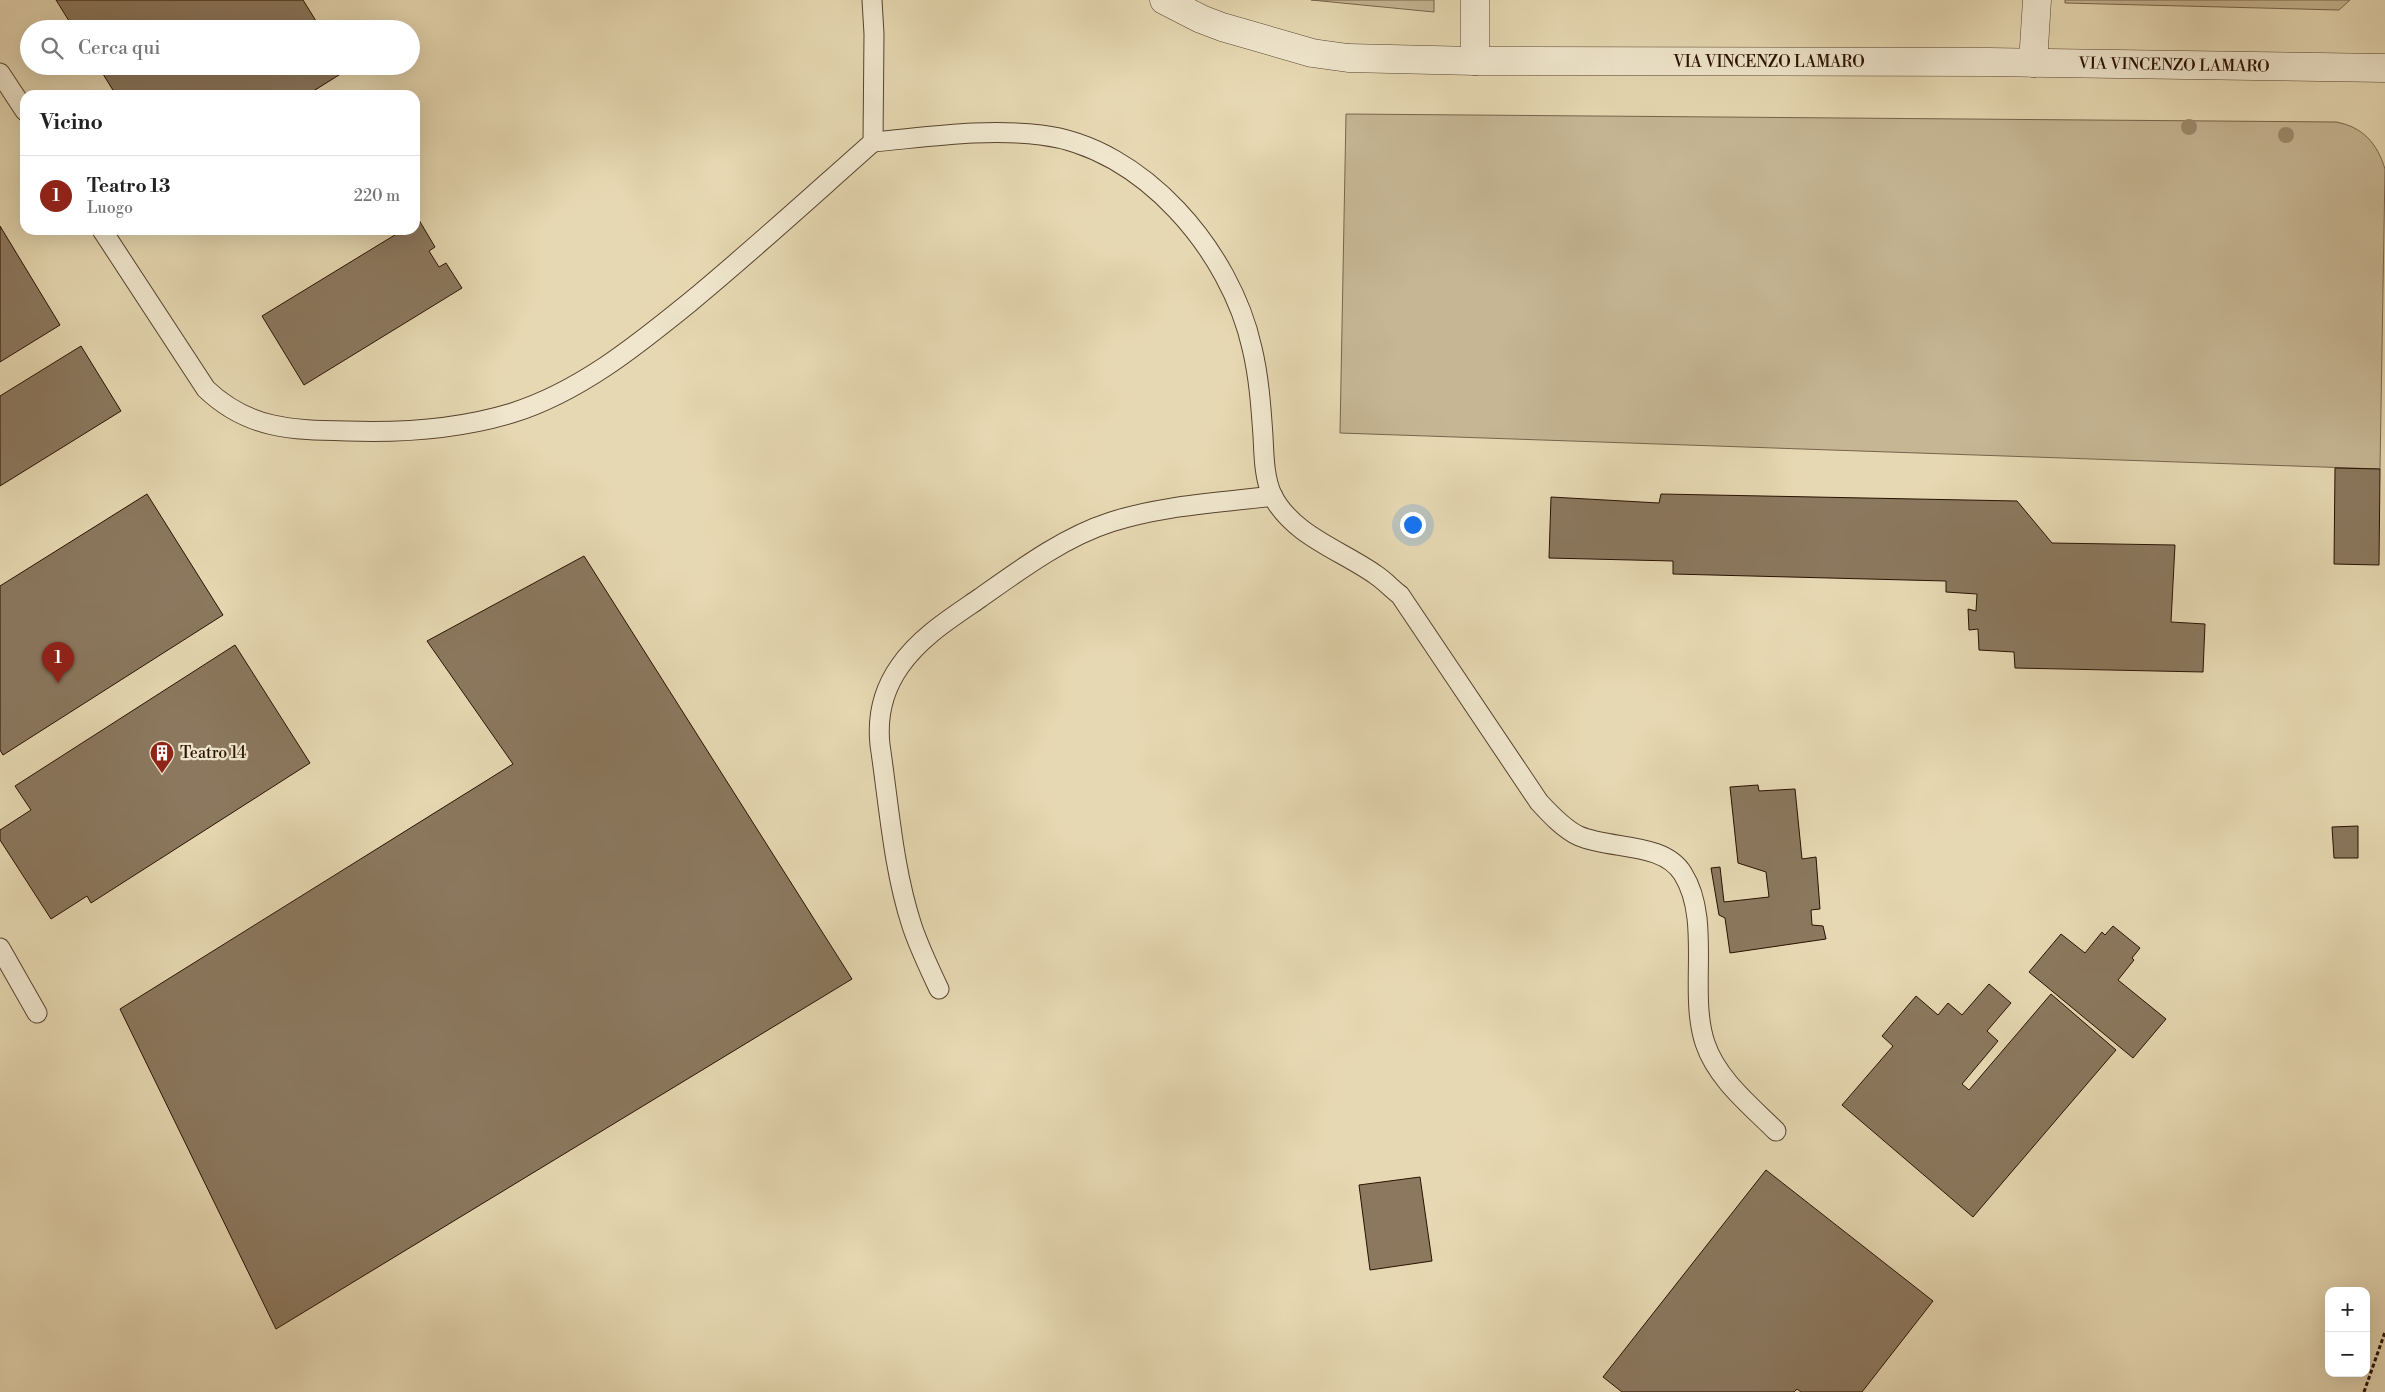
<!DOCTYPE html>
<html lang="it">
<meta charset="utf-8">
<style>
:root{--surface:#fff;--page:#f2f2f2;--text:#222;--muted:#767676;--line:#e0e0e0;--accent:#8f2418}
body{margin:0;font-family:"Libre Bodoni",serif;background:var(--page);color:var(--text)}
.controls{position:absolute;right:15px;bottom:15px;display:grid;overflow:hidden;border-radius:10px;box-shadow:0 5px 20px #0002}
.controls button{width:45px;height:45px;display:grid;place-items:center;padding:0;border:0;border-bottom:1px solid var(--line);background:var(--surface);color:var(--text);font:25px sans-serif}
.you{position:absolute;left:1412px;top:524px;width:18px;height:18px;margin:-12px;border:4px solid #fff;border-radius:50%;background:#1a73e8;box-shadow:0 0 0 8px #1a73e833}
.badge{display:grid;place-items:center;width:32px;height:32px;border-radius:50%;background:var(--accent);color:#fff;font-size:16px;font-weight:700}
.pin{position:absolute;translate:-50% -41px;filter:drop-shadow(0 1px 2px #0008)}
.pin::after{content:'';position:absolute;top:26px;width:18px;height:15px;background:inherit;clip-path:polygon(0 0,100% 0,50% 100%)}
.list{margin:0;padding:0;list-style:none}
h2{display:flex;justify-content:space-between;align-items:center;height:65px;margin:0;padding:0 20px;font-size:21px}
h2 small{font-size:16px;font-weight:400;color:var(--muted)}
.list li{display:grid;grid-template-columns:32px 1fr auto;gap:15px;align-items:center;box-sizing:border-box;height:80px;padding:0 20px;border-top:1px solid var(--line)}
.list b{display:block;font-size:19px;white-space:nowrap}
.list p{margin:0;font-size:16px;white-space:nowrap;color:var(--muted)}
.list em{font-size:16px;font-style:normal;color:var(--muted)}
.icon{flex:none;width:28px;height:28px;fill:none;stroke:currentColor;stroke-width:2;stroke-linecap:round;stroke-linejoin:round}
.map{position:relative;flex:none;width:2385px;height:1392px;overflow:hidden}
.search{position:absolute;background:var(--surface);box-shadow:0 5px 20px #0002;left:20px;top:20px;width:400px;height:55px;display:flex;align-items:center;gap:12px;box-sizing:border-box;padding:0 18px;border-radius:28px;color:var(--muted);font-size:19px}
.panel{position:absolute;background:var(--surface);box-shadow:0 5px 20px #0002;left:20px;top:90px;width:400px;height:145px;border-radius:15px}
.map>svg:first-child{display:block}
.green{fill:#c6b694;stroke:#78644b}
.building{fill:#8b785e;stroke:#291102}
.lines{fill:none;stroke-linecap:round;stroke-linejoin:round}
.lane-casing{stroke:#58432e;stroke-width:21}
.street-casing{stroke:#58432e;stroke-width:29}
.path{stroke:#291102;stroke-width:3;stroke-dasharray:4 2.5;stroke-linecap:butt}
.lane{stroke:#efe6cd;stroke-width:19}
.street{stroke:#efe6cd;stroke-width:28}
.tree{fill:#9c8a6d}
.labels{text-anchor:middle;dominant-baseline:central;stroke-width:4.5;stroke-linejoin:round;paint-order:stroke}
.street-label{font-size:16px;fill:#291102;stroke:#efe6cd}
.poi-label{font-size:16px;fill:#291102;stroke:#efe6cd;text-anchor:start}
</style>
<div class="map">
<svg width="2385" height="1392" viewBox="0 0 2385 1392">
<rect width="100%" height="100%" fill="#e6d8b2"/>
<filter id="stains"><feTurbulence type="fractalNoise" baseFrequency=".004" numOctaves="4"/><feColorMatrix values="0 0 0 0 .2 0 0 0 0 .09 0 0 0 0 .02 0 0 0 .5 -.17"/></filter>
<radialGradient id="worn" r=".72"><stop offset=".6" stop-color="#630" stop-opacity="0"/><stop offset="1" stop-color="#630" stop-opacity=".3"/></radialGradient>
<!-- green -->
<g class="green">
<path d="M1311,0H1434V12Z"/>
<path d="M2065,0H2350L2339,10L2065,3Z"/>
<path d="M1346,114L2336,122C2363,127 2377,143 2385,169L2380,469L1340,433Z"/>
</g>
<!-- building -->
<g class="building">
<path d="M56,0H303L321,29H74Z"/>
<path d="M98,66H345L347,70L307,95H116Z"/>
<path d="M419,220L435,247L429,251L439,267L446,263L462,288L304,385L262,316L403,230H415V223Z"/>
<path d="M0,226L60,325L0,362Z"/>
<path d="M81,346L121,411L0,486V396Z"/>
<path d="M2335,468L2380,469L2379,565L2334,564Z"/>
<path d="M147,494L223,615L3,755L0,750V586Z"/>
<path d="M1661,494L2017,501L2052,543L2175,545L2171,622L2205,624L2203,672L2015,668L2014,652L1979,650L1978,629L1969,630L1968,609L1976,611L1977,594L1946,592V581L1673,574V561L1549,558L1551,497L1659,503Z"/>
<path d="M584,556L852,979L276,1329L120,1009L513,764L427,641Z"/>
<path d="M235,645L310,763L91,903L87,896L51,919L0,840V830L31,810L15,786Z"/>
<path d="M1758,785L1759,791L1795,789L1802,859L1816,857L1820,909L1811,910L1812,925L1823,926L1826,939L1730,953L1725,918L1719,915L1711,868L1720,867L1724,902L1769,897L1766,872L1738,863L1730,787Z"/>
<path d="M2358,826V858H2334L2332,827Z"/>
<path d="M2113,926L2140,948L2132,958L2134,960L2118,980L2166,1019L2133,1058L2029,972L2061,934L2085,953L2102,932L2105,935Z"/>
<path d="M1989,984L2011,1003L1987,1031L1998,1041L1962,1084L1969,1090L2051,994L2116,1050L1973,1217L1842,1105L1893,1046L1882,1036L1916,996L1938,1015L1948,1003L1962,1015Z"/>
<path d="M1766,1170L1933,1301L1862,1392H1801L1797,1389L1794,1392H1622L1603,1377Z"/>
<path d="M1420,1177L1432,1261L1370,1270L1359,1185Z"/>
</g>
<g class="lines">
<defs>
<g id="lane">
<path d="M0,73L25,111"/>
<path d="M873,142C929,137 985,128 1041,135C1143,147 1231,252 1252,348C1259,377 1261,407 1263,436C1264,455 1264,477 1272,495C1293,536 1341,550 1376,575C1385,581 1392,589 1400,595L1539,802C1550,814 1564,829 1579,836C1612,850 1664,842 1683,874C1712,920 1688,992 1705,1043C1717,1079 1750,1105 1776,1131"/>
<path d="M102,230L206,389C248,429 291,430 347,431C402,433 459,429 512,413C579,392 636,346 689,303C752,251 812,196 873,142L874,34L872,0"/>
<path d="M0,948L37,1013"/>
<path d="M939,989C929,968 919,947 912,926C893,868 889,805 880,745C877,717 883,690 900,666C920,637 951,618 980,598C1021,569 1064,537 1111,522C1163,505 1220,503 1273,496"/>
</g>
<g id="street">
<path d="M1164,0L1201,19L1222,27L1312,53L1348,58L1475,61L1990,62L2385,68"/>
<path d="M1475,0V61"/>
<path d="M2033,63L2037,0"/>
</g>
</defs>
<!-- lane casing -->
<use href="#lane" class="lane-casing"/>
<!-- street casing -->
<use href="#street" class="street-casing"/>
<!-- path -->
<path class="path" d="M2364,1392L2385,1332"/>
<!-- lane -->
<use href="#lane" class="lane"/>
<!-- street -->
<use href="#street" class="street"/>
</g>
<!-- trees -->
<g class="tree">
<circle cx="2189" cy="127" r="8"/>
<circle cx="2286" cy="135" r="8"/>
</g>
<!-- icons -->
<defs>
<symbol id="building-pin" viewBox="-11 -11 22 30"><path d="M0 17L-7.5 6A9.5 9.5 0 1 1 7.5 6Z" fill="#8f2418" stroke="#efe6cd"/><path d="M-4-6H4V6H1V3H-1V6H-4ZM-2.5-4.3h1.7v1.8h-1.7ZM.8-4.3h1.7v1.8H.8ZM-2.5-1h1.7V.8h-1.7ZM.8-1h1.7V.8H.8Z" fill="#fff"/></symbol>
</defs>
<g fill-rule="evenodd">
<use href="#building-pin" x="148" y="739" width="28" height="38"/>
</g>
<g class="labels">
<!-- street labels -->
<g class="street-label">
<text x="1769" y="62">VIA VINCENZO LAMARO</text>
<text transform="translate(2174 65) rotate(1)">VIA VINCENZO LAMARO</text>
</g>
<!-- poi labels -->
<g class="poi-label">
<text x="180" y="753">Teatro 14</text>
</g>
</g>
<rect width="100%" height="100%" filter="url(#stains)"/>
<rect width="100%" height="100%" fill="url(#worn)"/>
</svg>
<div class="controls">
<button>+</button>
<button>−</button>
</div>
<div class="you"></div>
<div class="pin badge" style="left:58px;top:683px">1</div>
<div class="search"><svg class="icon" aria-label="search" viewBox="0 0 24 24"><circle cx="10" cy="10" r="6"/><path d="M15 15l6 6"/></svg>Cerca qui</div>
<section class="panel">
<h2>Vicino<small></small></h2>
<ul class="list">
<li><span class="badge">1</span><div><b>Teatro 13</b><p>Luogo</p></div><em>220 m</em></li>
</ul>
</section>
</div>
